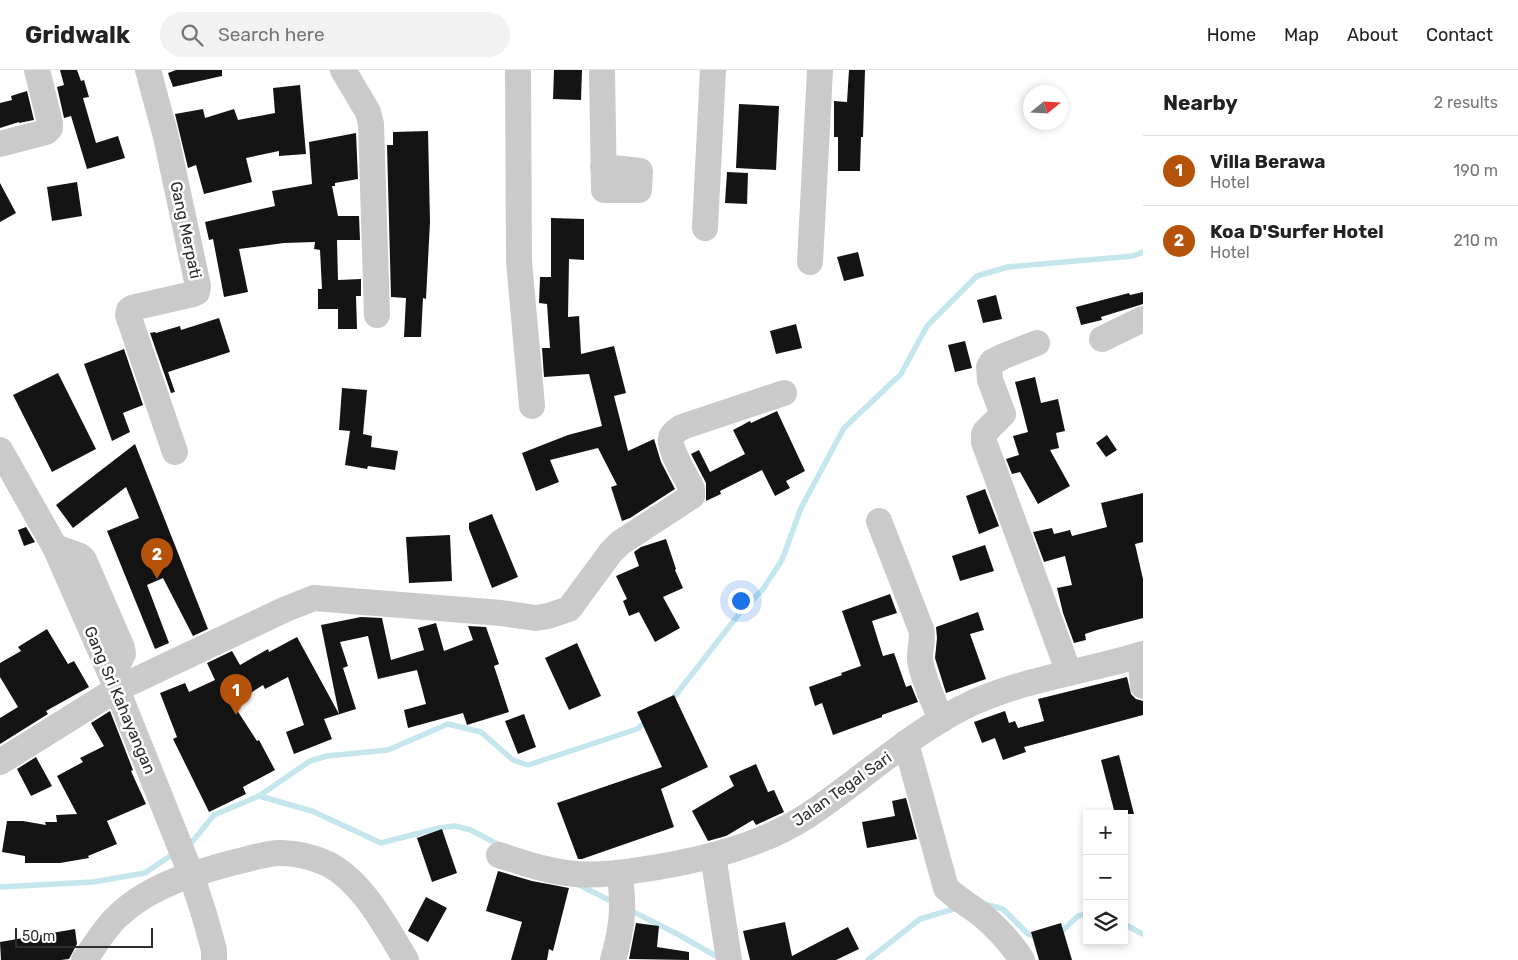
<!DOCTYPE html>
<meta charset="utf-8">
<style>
:root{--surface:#fff;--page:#f2f2f2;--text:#222;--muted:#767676;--line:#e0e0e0;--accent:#b45309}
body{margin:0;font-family:Rubik,sans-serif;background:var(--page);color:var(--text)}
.controls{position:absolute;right:15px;bottom:15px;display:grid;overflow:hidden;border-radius:0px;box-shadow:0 2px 8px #0003}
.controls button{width:45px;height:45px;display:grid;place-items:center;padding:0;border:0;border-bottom:1px solid var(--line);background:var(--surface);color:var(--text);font:25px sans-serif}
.compass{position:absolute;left:1023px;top:15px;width:45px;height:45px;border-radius:50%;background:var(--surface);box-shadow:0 2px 8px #0003;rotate:72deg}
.scale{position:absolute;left:15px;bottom:12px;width:138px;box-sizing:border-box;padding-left:5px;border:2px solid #2d2d2d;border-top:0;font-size:14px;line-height:18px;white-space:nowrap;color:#2d2d2d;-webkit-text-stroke:4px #fff;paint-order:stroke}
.you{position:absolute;left:740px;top:530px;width:18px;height:18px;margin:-12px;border:4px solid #fff;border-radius:50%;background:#1a73e8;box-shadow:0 0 0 8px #1a73e833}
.badge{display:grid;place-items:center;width:32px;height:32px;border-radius:50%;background:var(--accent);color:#fff;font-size:16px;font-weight:700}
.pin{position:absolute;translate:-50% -41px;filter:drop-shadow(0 1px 2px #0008)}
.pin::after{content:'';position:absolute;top:26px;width:18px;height:15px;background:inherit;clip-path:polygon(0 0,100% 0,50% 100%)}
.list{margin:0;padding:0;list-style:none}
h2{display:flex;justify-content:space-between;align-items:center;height:65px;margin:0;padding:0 20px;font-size:21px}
h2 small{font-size:16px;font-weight:400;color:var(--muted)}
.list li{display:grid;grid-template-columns:32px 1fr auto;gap:15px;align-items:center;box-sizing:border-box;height:70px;padding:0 20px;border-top:1px solid var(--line)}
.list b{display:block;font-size:19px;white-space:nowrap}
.list p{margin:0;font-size:16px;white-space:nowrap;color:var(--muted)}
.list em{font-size:16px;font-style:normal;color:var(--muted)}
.icon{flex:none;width:28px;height:28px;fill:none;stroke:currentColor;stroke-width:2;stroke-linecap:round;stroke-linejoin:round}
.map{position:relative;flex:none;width:1143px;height:890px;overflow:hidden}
header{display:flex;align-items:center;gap:30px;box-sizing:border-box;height:70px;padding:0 25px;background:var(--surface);border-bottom:1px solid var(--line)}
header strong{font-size:24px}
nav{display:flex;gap:28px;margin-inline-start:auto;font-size:18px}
.search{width:350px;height:45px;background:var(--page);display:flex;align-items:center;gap:12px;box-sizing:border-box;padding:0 18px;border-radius:28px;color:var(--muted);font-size:19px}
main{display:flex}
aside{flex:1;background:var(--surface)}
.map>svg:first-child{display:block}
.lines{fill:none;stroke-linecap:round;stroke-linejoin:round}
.stream{stroke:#c4e6ed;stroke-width:5.5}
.building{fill:#141414}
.minor{stroke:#cacaca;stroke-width:26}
.labels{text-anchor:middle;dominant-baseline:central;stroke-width:5;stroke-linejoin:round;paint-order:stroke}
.street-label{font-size:16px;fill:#2d2d2d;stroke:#fff}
</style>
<header>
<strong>Gridwalk</strong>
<div class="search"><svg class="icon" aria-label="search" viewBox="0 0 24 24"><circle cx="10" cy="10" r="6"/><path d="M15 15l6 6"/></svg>Search here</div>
<nav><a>Home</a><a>Map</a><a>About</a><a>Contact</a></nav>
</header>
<main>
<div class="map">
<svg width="1143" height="890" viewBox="0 0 1143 890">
<rect width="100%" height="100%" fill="#fff"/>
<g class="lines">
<!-- stream -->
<g class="stream">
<path d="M671,631L739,544L763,519L782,490L801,438L844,358L901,304L927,256L977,206L1008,197L1133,186L1143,182"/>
<path d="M259,726L310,691L327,686L388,680L448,654L481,662L513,690L528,695L637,659L647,651"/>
<path d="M186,776L192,772L214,745L259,726L312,741L381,773L439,758L455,756L471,760L501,776"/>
<path d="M579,815L615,833"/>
<path d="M0,817L93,812L145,803L176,782"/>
<path d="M985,834L1003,839L1028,864L1039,868"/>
<path d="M628,839L679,865L721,889"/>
<path d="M1124,854L1143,864"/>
<path d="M1059,864L1078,846L1087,844"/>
<path d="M868,890L920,849L957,838"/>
</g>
</g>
<!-- building -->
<g class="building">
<path d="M60,0H77L81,11L84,10L89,27L83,28L96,73L118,66L125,88L87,99L71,46L64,48L57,17L64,15Z"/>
<path d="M176,0H222V6L173,17L168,3Z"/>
<path d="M554,0H582L581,30L553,29Z"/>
<path d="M849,0H865L863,67H861L860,101H838V67H834V31L847,32Z"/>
<path d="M300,15L306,84L279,86V81L246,88L252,112L204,124L196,95L188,98L175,44L203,39L205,48L234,39L238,50L275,43L273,18Z"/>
<path d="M27,21L34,50L19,53V52L0,58V33L12,30L11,26Z"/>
<path d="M739,34L779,36L776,100L736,98Z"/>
<path d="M428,61L430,152L426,229L423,228L421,267H404L406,228L391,227L387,75H393V62Z"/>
<path d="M356,63L358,109L335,113V116H332L338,146H359L360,170H337L338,210L361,209V226H356L357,259H338V239H318V219H322L320,180L314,179L315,172L284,173L239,179L248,222L224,227L213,169L209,170L205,152L275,136L272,121L312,114L309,72Z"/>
<path d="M727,102L748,103L747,134L725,133Z"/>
<path d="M77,112L82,146L52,151L47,117Z"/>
<path d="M0,113L16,143L0,152Z"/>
<path d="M551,148L584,149V190L569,189L568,247L579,246L581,284L614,276L626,323L614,326L628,381L654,369L661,392L675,419L630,448L622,451L611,417L617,415L598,378L550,390L559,412L536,421L522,383L568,365L602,356L589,304L544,307L542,278H550L547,234L539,233L540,207H551Z"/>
<path d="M858,182L864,206L844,211L837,187Z"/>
<path d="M1143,222V234L1101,247L1102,250L1081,255L1076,237L1129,223L1130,225Z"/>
<path d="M996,225L1002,249L983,253L977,230Z"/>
<path d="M219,248L230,282L168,302L175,322L171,323L150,263L155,262L156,263L180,256L181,260Z"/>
<path d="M796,254L802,278L776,284L770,261Z"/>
<path d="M965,271L972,298L955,302L948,275Z"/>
<path d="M124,279L143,335L123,343L130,362L112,371L84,294Z"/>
<path d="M58,303L96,379L52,402L13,325Z"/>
<path d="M1035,307L1041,333L1058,329L1065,361L1056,363L1059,378L1050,380L1070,416L1038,434L1020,402L1012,404L1006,389L1019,385L1013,366L1028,362L1015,312Z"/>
<path d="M342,318L367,320L363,364L372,366L371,377L398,381L395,400L368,396L367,399L345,395L350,361L339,360Z"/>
<path d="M777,341L805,401L786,411L790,418L775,426L762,400L720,421L721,424L706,431V413L691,384L699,380L710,402L745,384L733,360L750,351L751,353Z"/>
<path d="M1107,365L1117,380L1106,387L1096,373Z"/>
<path d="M135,374L208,559L193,566L163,508L147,515L169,573L155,579L107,461L139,448L126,417L73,458L56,435Z"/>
<path d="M985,419L999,456L979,464L966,426Z"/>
<path d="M1143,423V472L1135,474L1143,509V548L1097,560L1085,564L1086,570L1074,573L1063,543L1057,518L1072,515L1065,486L1044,492L1033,462L1052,458L1054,464L1070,460L1072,466L1107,457L1101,433Z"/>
<path d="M492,444L518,507L492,518L469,459V453Z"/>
<path d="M26,457L35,472L24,476L18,460Z"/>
<path d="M450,465L452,511L409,513L406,467Z"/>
<path d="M666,469L676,499L675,500L683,518L663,527L680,558L655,572L639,542L629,546L623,531L627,529L616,506L639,496L634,482L641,477Z"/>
<path d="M985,475L994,501L960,511L952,486Z"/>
<path d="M890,524L897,543L872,551L883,586L894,583L906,617L911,615L918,632L882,645V647L833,665L822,633L815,636L809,617L842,605L841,603L861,596L842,541Z"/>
<path d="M978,542L984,560L970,564L986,609L946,623L935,588L937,568L936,557Z"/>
<path d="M361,547L382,548L391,590L424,580L418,558L436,553L444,581L473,570L468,556L486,557L499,594L494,596L509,642L467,655L463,643L408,658L404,640L426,634L417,600L378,609L368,566L340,572L348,596L343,598L356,639L324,649L332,669L294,684L286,662L304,655L288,607L265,619L263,615L233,634L257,671L259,670L275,700L243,717L246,724L209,742L173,669L177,667L160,623L185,613L189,622L215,610L207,593L232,581L240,595L268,579L269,582L297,567L339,644L321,555Z"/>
<path d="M47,559L68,594L74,591L89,617L46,641L48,644L0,674V648L18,637L0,607V593L21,581L18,577Z"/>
<path d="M577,573L601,626L569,640L545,588Z"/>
<path d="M1127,607L1131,624L1136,629L1143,631V645L1024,677L1026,682L1003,690L995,668L982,673L974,652L1005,641L1009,653L1015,651L1018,658L1044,651L1038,629Z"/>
<path d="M674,625L708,697L661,719L674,757L582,789H578L557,733L662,697L637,642Z"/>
<path d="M110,641L133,700L131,701L146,734L107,751L117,774L88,786L89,788L60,793H25V786L2,782L7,751H23L46,755L45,752H57L56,745L77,744L57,706L83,692L80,688L104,676L91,653Z"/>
<path d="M524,644L536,677L518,684L505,651Z"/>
<path d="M1119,685L1134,744H1115L1101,690Z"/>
<path d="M36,687L52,716L31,726L17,699Z"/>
<path d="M756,694L768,722L774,720L784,742L756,755L753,750L726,766L708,771L692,741L734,716L729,706Z"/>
<path d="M906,728L917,769L867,778L862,752L895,746L892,731Z"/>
<path d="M442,759L457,803L432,812L417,768Z"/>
<path d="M498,801L532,811L569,818L553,881L549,879L547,890H511L522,852L486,841Z"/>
<path d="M426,827L447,838L428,872L408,861Z"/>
<path d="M785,852L792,886L848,857L859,879L836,890H750L743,861Z"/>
<path d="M636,853L659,856L657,877L689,882V890L629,889Z"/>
<path d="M1061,853L1072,890H1039L1031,862Z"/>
<path d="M75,859L77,874L69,889L61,890H1L0,872Z"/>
</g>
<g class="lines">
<!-- minor -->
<g class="minor">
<path d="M148,0L166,67L198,216L197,222L193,224L132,238L129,240L128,245L175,382"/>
<path d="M343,0L368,42L371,54L377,245"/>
<path d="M518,0L519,191L532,336"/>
<path d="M602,0L604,120H639L640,101L603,97"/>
<path d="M0,74L46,62L50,58V53L37,0"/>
<path d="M705,158L713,0"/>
<path d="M810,192L820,0"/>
<path d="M1102,269L1143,249"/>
<path d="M1037,273L1004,286L992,292L989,297L990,310L1003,344L985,362L984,364V372L1069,603"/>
<path d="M0,380L55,477L112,607L191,804L204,844L214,880V890"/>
<path d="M879,451L921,559C924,570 919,580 920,590C923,610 934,631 941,650"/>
<path d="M55,477L80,486L84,490L122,578L123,584L112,607"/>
<path d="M1140,585L1143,616"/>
<path d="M906,673L946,818C957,829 971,836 983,846C998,859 1012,874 1022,890"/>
<path d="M0,692L117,619L286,539L314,528L501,543L536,548L548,546L569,539L611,482L620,473L692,426V419C687,408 669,380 671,368C672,363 678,360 682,357L784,323"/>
<path d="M499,785C524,793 549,802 576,804C597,806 619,803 639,800C694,792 761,776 807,746C860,711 906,667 962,638C1019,609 1083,603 1143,584"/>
<path d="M713,785L729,890"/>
<path d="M84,890C95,876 105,857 119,845C151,815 194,803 235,792C250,789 265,783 280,783C296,783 313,787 328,794C363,812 386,857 406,890"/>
<path d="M613,890C622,859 625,835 619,803"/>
</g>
</g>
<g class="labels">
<!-- street labels -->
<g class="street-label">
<text transform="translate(186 160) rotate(78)">Gang Merpati</text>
<text transform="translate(120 630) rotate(67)">Gang Sri Kahayangan</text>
<text transform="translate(842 719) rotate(-35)">Jalan Tegal Sari</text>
</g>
</g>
</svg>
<div class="controls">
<button>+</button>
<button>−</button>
<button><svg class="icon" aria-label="layers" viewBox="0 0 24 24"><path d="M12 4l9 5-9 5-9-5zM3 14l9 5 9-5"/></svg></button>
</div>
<svg class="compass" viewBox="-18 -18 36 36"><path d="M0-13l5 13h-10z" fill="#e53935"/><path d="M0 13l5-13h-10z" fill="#767676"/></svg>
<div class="scale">50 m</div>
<div class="you"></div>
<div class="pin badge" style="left:236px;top:645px">1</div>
<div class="pin badge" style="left:157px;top:509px">2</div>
</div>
<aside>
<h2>Nearby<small>2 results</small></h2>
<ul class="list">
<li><span class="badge">1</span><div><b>Villa Berawa</b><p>Hotel</p></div><em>190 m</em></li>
<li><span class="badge">2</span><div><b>Koa D'Surfer Hotel</b><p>Hotel</p></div><em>210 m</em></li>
</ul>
</aside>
</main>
